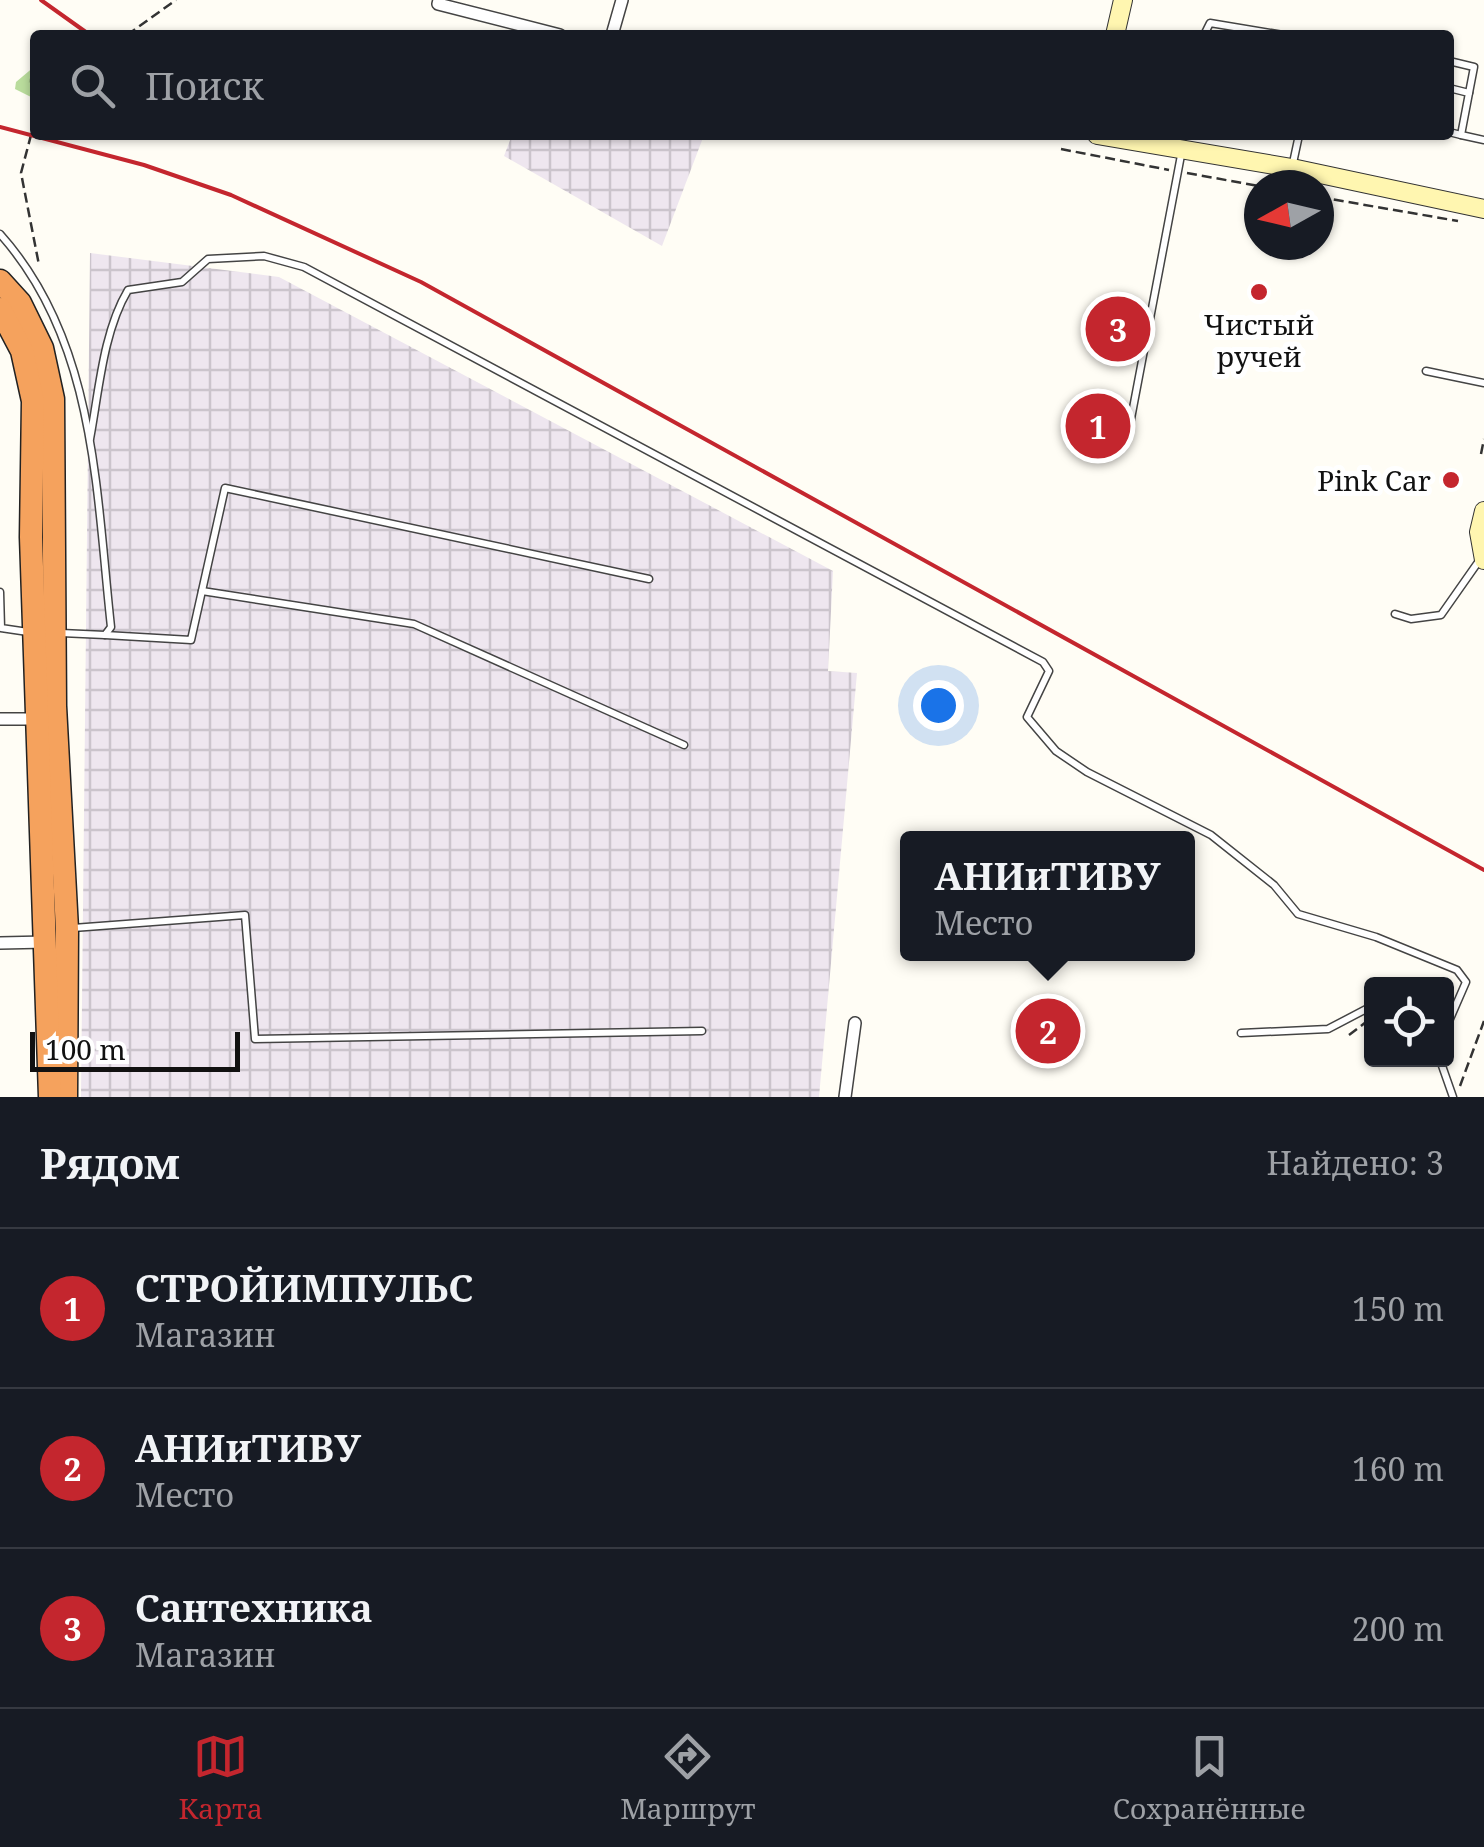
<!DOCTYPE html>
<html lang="ru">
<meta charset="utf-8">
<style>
:root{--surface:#171b24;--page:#20242c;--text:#f1f3f6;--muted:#9ea1a6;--line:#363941;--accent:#c4262e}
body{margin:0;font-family:"Noto Serif",serif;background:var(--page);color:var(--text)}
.controls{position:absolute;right:30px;bottom:30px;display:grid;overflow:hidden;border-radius:10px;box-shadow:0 2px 8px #0004}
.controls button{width:90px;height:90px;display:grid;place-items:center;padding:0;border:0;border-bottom:2px solid var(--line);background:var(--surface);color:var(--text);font:50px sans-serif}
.compass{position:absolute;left:1244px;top:170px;width:90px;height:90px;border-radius:50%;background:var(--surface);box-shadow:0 2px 8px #0004;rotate:262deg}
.scale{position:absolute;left:30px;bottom:25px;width:210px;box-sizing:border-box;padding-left:10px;border:5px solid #111;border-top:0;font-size:28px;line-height:35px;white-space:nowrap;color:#111;-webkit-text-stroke:8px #fff;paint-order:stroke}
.you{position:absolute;left:938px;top:705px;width:35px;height:35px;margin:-25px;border:8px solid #fff;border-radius:50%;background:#1a73e8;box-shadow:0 0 0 15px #1a73e833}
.badge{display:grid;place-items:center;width:65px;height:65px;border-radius:50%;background:var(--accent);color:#fff;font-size:32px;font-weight:700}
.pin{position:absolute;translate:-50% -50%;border:5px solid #fff;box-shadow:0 2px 10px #0006}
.popup{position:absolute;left:900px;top:831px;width:295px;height:130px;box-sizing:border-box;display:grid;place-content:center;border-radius:10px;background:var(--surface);filter:drop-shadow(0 2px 8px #0005);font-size:32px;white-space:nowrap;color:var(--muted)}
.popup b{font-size:38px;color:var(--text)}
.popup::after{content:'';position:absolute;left:50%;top:100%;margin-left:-20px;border:20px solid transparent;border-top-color:var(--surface)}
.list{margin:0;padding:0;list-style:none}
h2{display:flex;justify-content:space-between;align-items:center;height:130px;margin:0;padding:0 40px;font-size:42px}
h2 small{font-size:32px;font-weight:400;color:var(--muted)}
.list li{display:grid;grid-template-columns:65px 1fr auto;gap:30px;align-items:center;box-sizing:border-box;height:160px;padding:0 40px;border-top:2px solid var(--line)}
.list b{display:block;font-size:38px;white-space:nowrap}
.list p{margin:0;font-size:32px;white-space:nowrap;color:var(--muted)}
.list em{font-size:32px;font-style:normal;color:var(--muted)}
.icon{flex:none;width:55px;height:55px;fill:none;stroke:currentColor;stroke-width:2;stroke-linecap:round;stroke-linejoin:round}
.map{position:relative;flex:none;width:1484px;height:1097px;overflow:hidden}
.search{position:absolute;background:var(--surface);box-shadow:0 2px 8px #0004;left:30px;right:30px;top:30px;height:110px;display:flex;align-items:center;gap:25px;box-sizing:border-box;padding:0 35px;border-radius:10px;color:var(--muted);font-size:38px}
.sheet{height:610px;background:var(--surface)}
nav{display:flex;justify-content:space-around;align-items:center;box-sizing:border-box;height:140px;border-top:2px solid var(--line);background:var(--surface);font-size:28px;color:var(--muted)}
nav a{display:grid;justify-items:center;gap:5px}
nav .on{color:var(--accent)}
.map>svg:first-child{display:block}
.industrial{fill:url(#industrial-grid)}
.forest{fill:url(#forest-crowns)}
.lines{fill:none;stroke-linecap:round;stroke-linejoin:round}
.lane-casing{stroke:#444;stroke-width:9}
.street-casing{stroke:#444;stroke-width:14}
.secondary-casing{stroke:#333;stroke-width:20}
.highway-casing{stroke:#222;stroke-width:25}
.path{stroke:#333;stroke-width:2.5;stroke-dasharray:10 5;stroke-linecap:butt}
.lane{stroke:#fff;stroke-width:6}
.street{stroke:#fff;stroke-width:11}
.secondary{stroke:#fff6b0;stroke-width:18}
.highway{stroke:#f5a25d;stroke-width:22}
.rail{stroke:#c4262e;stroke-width:4}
.poi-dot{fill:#c4262e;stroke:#fff;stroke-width:4}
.labels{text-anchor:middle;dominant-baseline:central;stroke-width:10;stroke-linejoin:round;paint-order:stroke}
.poi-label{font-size:28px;fill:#111;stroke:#fff}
</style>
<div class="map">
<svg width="1484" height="1097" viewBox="0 0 1484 1097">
<defs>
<pattern id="industrial-grid" width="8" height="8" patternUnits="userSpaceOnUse" patternTransform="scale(2.5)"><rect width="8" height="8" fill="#eee6ef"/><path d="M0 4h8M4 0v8" fill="none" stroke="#cbc4cc"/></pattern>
<pattern id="forest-crowns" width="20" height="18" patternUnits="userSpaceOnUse" patternTransform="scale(2.5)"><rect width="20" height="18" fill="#b9dc9c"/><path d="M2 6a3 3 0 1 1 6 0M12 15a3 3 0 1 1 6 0" fill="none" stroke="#9ebc85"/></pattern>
</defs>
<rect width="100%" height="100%" fill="#fffdf5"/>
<!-- industrial -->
<g class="industrial">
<path d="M512,135H704L662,246L504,156Z"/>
<path d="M90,253L279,277L833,571L828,671L857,673L819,1097H81Z"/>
</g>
<!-- forest -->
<path class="forest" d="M35,66V99L15,89L16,82Z"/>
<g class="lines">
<defs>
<g id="lane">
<path d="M1204,35L1210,23L1283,35"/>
<path d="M1449,61L1474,67L1469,93"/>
<path d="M1449,88L1469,93L1461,135L1484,140"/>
<path d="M1449,132L1461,135"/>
<path d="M1293,163L1299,135"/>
<path d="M0,234C96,341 96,491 111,627L105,635L61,633"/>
<path d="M1426,371L1484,383"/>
<path d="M1130,424L1182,150"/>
<path d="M90,439C99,391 103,332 128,290L182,282L208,259L264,256L304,267L1043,662L1049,671L1027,717L1056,751L1087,772L1211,835L1274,885L1298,914L1376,937L1457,970L1466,982L1446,1028"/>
<path d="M202,591L414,624L684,745"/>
<path d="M0,592L1,628L28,632"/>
<path d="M1395,614L1411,619L1441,615L1481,558"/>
<path d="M105,635L191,640L225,488L649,579"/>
<path d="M73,928L245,915L255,1039L702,1031"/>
<path d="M1241,1033L1328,1029L1372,1006"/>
<path d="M1440,1060L1453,1097"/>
</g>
<g id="street">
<path d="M439,0L438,4L560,35"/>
<path d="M612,35L622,0"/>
<path d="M0,719H39"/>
<path d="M0,943L46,942"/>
<path d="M845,1097L855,1023"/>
</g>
<g id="secondary">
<path d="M1115,35L1123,0"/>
<path d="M1097,135L1292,168L1484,209"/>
<path d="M1484,511L1479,532L1484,560"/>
</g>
<g id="highway">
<path d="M0,281L20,303L42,348L53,399L55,706L67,929L66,1097"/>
<path d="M0,309L22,351L33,401L31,537L50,1097"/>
</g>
</defs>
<!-- lane casing -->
<use href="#lane" class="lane-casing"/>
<!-- street casing -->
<use href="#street" class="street-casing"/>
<!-- secondary casing -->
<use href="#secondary" class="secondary-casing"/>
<!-- highway casing -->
<use href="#highway" class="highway-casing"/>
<!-- path -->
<g class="path">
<path d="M127,35L176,0"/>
<path d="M35,120L21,173L39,265"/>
<path d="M1061,149L1169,170"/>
<path d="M1187,173L1259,186"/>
<path d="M1319,197L1458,221"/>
<path d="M1481,454L1484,439"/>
<path d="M1349,1035L1370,1019"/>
<path d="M1460,1086L1484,1021"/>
</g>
<!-- lane -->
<use href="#lane" class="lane"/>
<!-- street -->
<use href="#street" class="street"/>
<!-- secondary -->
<use href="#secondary" class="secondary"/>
<!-- highway -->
<use href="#highway" class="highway"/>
<!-- rail -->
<g class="rail">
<path d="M41,0L90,35"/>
<path d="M0,127L144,165L231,195L421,282L1484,870"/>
</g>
</g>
<!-- markers -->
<g class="poi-dot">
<circle cx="1259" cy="292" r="10"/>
<circle cx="1451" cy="480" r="10"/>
</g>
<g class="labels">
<!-- poi labels -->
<g class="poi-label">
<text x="1259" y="324">Чистый<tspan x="1259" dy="32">ручей</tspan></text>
<text x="1431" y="480" text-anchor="end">Pink Car</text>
</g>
</g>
</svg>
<div class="controls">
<button><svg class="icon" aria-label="locate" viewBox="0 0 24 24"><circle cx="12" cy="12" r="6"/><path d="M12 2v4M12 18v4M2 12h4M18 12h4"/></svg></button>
</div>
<svg class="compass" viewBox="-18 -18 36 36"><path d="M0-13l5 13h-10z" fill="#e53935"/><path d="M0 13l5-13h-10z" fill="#9ea1a6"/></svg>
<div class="scale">100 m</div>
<div class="you"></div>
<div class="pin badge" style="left:1098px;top:426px">1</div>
<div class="pin badge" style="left:1048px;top:1031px">2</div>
<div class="popup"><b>АНИиТИВУ</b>Место</div>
<div class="pin badge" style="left:1118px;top:329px">3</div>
<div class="search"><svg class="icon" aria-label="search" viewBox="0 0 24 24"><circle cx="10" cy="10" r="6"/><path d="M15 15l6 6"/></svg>Поиск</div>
</div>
<section class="sheet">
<h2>Рядом<small>Найдено: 3</small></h2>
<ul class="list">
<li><span class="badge">1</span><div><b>СТРОЙИМПУЛЬС</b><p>Магазин</p></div><em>150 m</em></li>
<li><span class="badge">2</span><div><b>АНИиТИВУ</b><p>Место</p></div><em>160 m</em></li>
<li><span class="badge">3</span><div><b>Сантехника</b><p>Магазин</p></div><em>200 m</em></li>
</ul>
</section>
<nav>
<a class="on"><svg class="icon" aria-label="map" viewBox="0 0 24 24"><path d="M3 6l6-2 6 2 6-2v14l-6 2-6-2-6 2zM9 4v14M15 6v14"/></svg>Карта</a>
<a><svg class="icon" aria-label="directions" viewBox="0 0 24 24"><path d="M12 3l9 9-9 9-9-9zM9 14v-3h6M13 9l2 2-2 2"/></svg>Маршрут</a>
<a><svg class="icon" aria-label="saved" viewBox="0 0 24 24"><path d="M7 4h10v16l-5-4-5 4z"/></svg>Сохранённые</a>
</nav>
